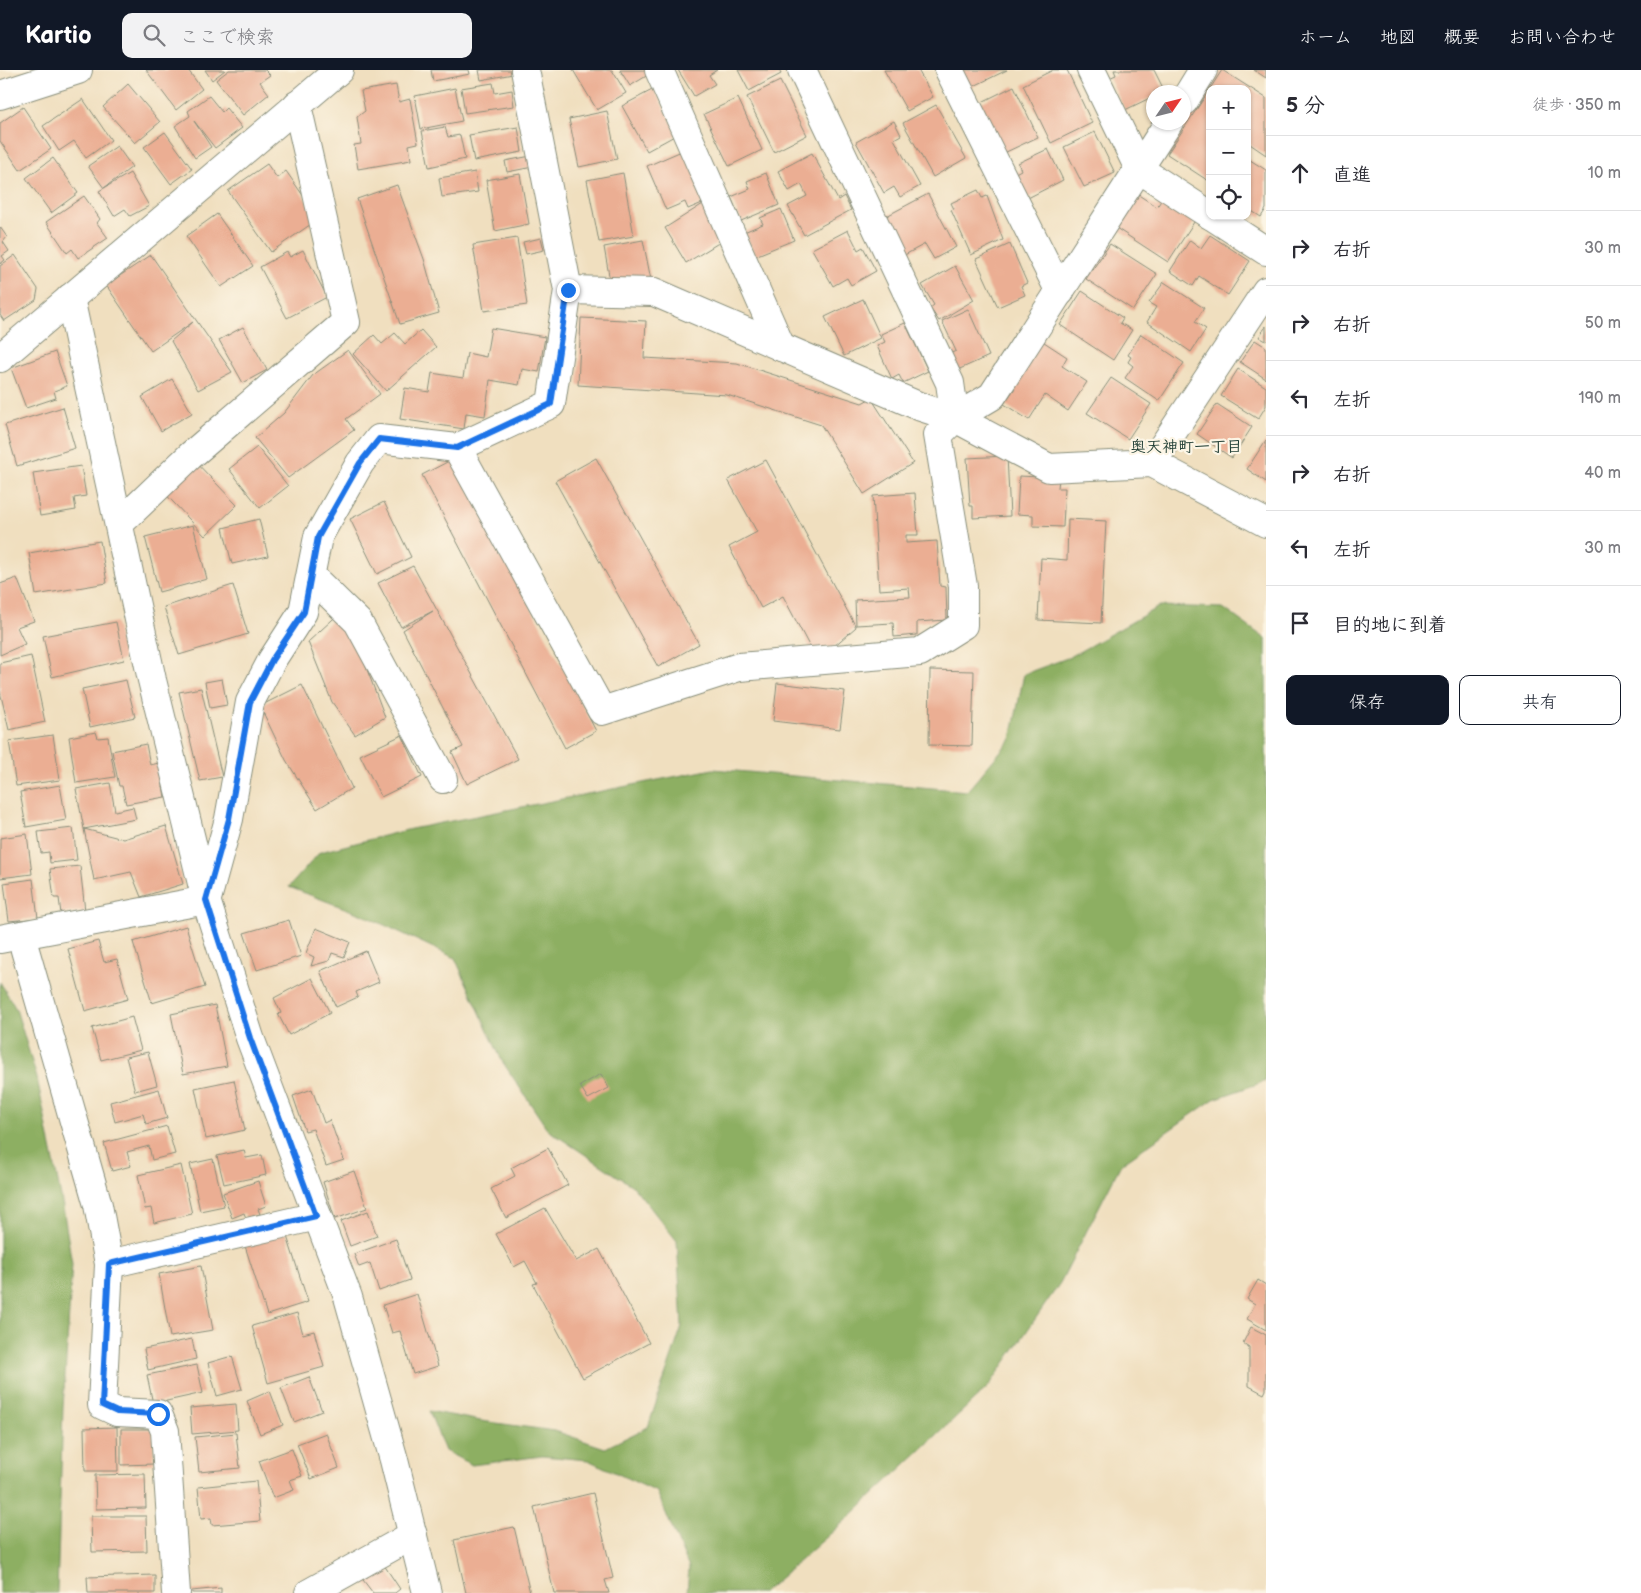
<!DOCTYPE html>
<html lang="ja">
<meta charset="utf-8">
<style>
:root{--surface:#fff;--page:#f2f2f3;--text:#2b2b33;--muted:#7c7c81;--line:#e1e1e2;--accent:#111827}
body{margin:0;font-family:"Balsamiq Sans","Klee One",sans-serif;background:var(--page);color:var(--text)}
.controls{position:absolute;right:15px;top:15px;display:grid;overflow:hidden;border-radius:10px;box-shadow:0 1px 4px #0004}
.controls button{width:45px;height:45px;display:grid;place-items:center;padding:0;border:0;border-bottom:1px solid var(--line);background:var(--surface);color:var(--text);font:25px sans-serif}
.compass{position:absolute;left:1146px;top:15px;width:45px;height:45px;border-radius:50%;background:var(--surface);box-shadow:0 1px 4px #0004;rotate:55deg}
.stop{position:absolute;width:15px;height:15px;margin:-11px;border:4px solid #1a73e8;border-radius:50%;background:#fff}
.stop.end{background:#1a73e8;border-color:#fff;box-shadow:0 1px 5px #0008}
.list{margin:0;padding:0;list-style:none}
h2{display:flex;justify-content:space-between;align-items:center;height:65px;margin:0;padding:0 20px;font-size:21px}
h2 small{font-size:16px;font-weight:400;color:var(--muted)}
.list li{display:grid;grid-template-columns:32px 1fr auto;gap:15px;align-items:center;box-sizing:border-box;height:75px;padding:0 20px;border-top:1px solid var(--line)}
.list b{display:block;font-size:19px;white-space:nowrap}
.list em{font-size:16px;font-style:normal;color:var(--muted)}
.actions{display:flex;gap:10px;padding:15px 20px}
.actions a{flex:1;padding:11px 0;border:1px solid var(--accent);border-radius:10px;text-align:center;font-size:18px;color:var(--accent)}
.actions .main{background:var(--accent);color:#fff}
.icon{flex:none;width:28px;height:28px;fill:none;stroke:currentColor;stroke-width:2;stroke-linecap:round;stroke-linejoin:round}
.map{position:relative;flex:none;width:1266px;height:1523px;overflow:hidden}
header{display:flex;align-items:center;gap:30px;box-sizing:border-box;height:70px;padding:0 25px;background:var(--accent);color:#fff}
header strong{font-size:24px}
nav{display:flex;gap:28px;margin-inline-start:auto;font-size:18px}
.search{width:350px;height:45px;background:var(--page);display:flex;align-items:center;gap:12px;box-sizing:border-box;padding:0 18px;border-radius:10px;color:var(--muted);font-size:19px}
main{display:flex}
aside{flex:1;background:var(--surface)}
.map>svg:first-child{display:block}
.forest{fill:#8daf62;stroke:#56764b}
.building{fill:#ebae93}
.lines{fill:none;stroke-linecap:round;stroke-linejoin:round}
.minor-casing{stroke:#888e7a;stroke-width:30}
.tertiary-casing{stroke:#888e7a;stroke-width:30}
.minor{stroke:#fff;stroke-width:28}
.tertiary{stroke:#fff;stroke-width:28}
.route{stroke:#1a73e8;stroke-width:6}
.labels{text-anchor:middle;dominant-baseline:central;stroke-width:4.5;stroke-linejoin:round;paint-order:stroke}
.neighbourhood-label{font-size:16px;font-weight:bold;fill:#1f3d34;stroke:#fcf5e5}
</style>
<header>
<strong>Kartio</strong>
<div class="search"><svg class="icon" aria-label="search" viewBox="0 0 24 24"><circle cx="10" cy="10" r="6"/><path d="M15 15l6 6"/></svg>ここで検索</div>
<nav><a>ホーム</a><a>地図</a><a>概要</a><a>お問い合わせ</a></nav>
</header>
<main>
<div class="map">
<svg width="1266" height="1523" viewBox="0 0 1266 1523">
<rect width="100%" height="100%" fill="#fcf5e5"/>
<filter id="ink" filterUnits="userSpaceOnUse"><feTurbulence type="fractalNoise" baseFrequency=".02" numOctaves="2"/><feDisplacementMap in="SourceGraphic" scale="10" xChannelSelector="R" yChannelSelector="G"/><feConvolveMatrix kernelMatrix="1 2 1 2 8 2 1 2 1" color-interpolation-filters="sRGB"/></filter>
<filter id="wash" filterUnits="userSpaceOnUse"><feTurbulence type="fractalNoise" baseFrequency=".0096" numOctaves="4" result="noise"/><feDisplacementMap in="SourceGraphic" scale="20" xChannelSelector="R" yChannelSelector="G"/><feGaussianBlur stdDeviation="1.12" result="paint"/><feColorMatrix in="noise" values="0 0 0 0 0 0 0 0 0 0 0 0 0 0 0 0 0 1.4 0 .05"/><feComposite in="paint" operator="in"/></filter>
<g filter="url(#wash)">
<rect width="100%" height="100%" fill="#f0dfbf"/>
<!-- forest -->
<g class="forest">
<path d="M1160,536L1223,538L1266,569V1011L1214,1029L1121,1094L1060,1213L989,1316L846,1450L763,1523H687L689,1498L657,1422L588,1390L542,1386L472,1395L445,1381L429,1341L481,1351L555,1361L605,1378L648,1357L682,1256L677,1171L634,1117L548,1060L502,991L455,888L363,845L289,817L320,782L411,759L713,699L967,721L1011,669L1024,604L1070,587Z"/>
<path d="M0,912L16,939L37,1008L63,1137L72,1194L63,1338L57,1523H0Z"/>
</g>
<g id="blocks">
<!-- building -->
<g class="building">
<path d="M146,0H188L202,19L176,40Z"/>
<path d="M205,0H225L212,10Z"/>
<path d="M229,0H265L270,5L260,12L269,24L243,45L216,10Z"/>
<path d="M431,0H469L470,4L433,11Z"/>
<path d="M479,0H517L518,3L481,10Z"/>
<path d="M573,0H612L626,23L597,40Z"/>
<path d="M620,0H652L653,2L630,16Z"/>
<path d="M678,0H717L709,5L715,14L694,26Z"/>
<path d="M738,0H779L781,4L749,21Z"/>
<path d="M884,0H918L933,27L907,41Z"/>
<path d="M959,0H1007L968,19Z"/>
<path d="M1053,0H1067L1092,53L1051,73L1023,15Z"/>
<path d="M1114,0H1154L1164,20L1154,22V26L1125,40L1109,8L1116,5Z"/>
<path d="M1222,0L1266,28V85L1247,72V19H1210Z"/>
<path d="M1254,0H1266V8Z"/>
<path d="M780,11L807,65L774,82L747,27Z"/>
<path d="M493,13L495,23L512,20L514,36L465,43L461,18Z"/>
<path d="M128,14L160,52L135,73L103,37Z"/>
<path d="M396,15L399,32L410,29L418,73L409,75L411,90L358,99L354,75L361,74L357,47L365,41L361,21Z"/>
<path d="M1014,16L1038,67L1004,83L980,33Z"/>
<path d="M455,18L462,51L421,59L415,26Z"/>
<path d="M654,19L678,64L647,81L622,36Z"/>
<path d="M1210,19V105L1207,110L1167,84Z"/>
<path d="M209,26L222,42L226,38L242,58L215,78L194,51L211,77L195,88L175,56L190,46L188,41Z"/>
<path d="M738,28L762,80L729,96L704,44Z"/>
<path d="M83,29L111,70L86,88L74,71L59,81L43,56Z"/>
<path d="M936,35L966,88L933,107L903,53Z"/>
<path d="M23,37L51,79L20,100L0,71V53Z"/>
<path d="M607,41L617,89L579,97L569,49Z"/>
<path d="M894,51L901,65L894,69L920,116L900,127L894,117L884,123L856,72Z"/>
<path d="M445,57L448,67L460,65L465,89L429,97L422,61Z"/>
<path d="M518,57L522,82L474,91L469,65Z"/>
<path d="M165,62L192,99L171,114L144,77Z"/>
<path d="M1095,62L1115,103L1084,117L1064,77Z"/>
<path d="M117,76L132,97L104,118L88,96Z"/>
<path d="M1048,79L1063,110L1022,131L1010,106L1021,100L1018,93Z"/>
<path d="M684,80L707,131L688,139L685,132L666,140L647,96Z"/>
<path d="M812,83L838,130L844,126L851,140L804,165L788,136L807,126L801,114L789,121L778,101Z"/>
<path d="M531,86L533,97L507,102L505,91Z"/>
<path d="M53,88L78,123L51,143L26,108Z"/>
<path d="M1247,88L1266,100V139L1261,147L1247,138Z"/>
<path d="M267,94L277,108L286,101L313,140L314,152L271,182L228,121Z"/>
<path d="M475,102L478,122L442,127L439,108Z"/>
<path d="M130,103L149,136L130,146L125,139L114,146L99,121Z"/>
<path d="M623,103L634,166L599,172L587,110Z"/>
<path d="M766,103L779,135L741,151L731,127L750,119L747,111Z"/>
<path d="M520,104L529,154L495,161L486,110Z"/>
<path d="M397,115L424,189L439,243L400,254L357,129Z"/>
<path d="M978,120L982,128L987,126L1003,170L971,185L951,140L954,139L951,133Z"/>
<path d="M928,124L956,177L934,189L925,174L899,188L879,150Z"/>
<path d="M1137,124L1157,137L1163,127L1196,149L1168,192L1116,158Z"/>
<path d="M84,126L100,149L97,153L108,168L78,188L72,179L67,183L46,152Z"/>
<path d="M703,134L725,169L686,193L665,158Z"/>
<path d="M781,139L794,170L755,186L744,162L763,154L760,148Z"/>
<path d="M217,144L253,196L221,217L186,166Z"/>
<path d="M0,157L7,167L3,172L9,181L2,186L5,190L0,194Z"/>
<path d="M848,160L858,180L863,177L876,201L851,215L847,208L833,216L812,179Z"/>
<path d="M1210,165L1250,191L1228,225L1199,206L1193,216L1170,201L1190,170L1201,178Z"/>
<path d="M517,168L527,235L484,241L473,175Z"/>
<path d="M541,168L544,180L526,184L523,172Z"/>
<path d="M643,170L651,210L611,217L604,177Z"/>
<path d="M1010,174L1027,213L1021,216L1025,225L998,237L976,189Z"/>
<path d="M1110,174L1157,204L1133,240L1086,209Z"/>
<path d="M303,180L327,227L287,248L260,197L287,182L290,187Z"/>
<path d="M15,185L38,219L36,230L4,251L0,245V196Z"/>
<path d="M151,185L232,302L198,320L171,271L193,252L151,281L106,215Z"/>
<path d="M955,196L974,230L939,251L930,238L934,235L922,215Z"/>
<path d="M1164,212L1204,238L1195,252L1206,259L1191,282L1147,252L1156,237L1149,233Z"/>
<path d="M1082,221L1123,248L1120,253L1132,260L1113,290L1060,255Z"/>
<path d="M863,229L881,268L844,286L825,247Z"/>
<path d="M968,239L989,286L953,302L945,286L956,281L942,251Z"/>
<path d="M581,248L646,251L644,288L737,293L862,333L871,328L913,393L864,424L821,355L727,325L578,315Z"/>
<path d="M905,253L928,301L903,313L899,305L892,309L877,276L885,272L881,264Z"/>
<path d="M1266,256V271L1259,267Z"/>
<path d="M243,257L267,300L243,313L219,270Z"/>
<path d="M491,258L545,267L539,302L522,299L519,315L490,310L485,346L466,343L464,359L400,349L405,318L429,322L432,303L463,308L467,283L486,287Z"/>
<path d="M421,260L436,277L386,321L353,284L374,265L382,274L395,263L405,274Z"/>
<path d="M1141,264L1184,293L1159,331L1125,308L1133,296L1128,292L1131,287L1128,285Z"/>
<path d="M1041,270L1067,287L1062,296L1087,312L1068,341L1045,325L1029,350L1004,334L1015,318L1011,316Z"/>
<path d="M1255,270L1266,277V309L1240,292Z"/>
<path d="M348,280L380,324L346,349L354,360L288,408L255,368L284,343L313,305Z"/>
<path d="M55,282L67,316L54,321L56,328L26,338L11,298Z"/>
<path d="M1238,299L1266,317V336L1258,349L1221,326Z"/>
<path d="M1111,308L1151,334L1128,369L1087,343Z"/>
<path d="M172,309L192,343L161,361L142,327Z"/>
<path d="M1217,334L1252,357L1232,388L1197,364Z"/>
<path d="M63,337L75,378L17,396L5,355Z"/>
<path d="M1266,370V412L1247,399Z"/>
<path d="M257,377L288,416L260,438L229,399Z"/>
<path d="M190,386L237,435L205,466L158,416Z"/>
<path d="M1007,386L1010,446L973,448V436H970L967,388Z"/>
<path d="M596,388L699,574L658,597L555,411Z"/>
<path d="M453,389L596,661L565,678L422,405Z"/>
<path d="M766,390L856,557L817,591L783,526L761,538L729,477L757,462L728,410Z"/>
<path d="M81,396L86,426L74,428L76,440L40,446L33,403Z"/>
<path d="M1019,406L1059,408L1058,418H1065L1063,457L1033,456V445L1017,444Z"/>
<path d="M915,423L918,465H906V473L937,471L940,516L946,517L947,550L917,552V565L894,567L893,553L856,555L855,530L910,527L909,518L879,520L873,426Z"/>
<path d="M384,432L411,487L377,504L350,449Z"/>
<path d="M259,449L268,486L232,494L223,458Z"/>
<path d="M1068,449L1106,451L1101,553L1038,550L1041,488L1067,490Z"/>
<path d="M193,455L207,509L159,522L145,467Z"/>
<path d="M100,471L107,513L36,525L29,483Z"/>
<path d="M413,496L518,689L467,714L452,682L463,677L403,560L433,541L401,557L378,513Z"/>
<path d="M17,508L34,551L17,557L25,574L0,585V514Z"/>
<path d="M233,515L248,564L179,585L164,537Z"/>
<path d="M344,539L385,647L355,665L332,632L308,572Z"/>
<path d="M116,552L124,590L52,607L43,566Z"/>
<path d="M31,586L45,652L9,660L0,621V593Z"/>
<path d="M930,600L974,601L972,676L929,675Z"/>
<path d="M222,609L227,635L210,638L205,612Z"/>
<path d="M126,610L135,647L90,657L82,619Z"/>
<path d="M777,613L845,621L840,659L773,651Z"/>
<path d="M302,615L352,718L317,739L286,690L260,636Z"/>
<path d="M201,618L222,707L200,711L179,622Z"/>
<path d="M96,662L98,668L108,667L115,707L76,713L69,667Z"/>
<path d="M53,665L60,710L16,716L9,671Z"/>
<path d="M402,665L422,707L381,727L360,685Z"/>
<path d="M146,674L150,695L159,693L165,727L126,734L122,716H119L112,681Z"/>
<path d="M110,713L115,741L133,737L136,749L84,759L76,719Z"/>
<path d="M60,715L66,750L26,757L20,722Z"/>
<path d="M166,756L183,814L141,827L131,802L94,810L84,759L123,769Z"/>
<path d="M73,758L77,790L50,793L49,782L41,783L38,762Z"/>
<path d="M27,764L32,804L0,808V768Z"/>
<path d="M80,796L85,841L61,844L59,828H54L50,799Z"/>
<path d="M33,809L38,848L9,851L4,813Z"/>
<path d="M289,850L301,886L257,900L244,863Z"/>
<path d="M186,856L205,917L152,933L133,872Z"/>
<path d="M316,858L350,872L344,887L332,883L329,891L311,896L314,887L306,883Z"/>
<path d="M98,871L104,892L117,889L128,929L85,941L68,879Z"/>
<path d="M366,881L379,912L356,922L358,927L336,937L320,901Z"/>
<path d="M312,908L330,943L289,965L278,944L281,943L274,928Z"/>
<path d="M215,935L227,996L183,1004L171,944Z"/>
<path d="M132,947L141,980L101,990L92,958Z"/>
<path d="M148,982L157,1015L135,1021L126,987Z"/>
<path d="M601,1004L609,1018L588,1029L580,1016Z"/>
<path d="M234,1010L245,1060L206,1069L195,1018Z"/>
<path d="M159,1019L167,1048L146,1054L143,1044L115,1052L110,1032Z"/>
<path d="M312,1019L324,1053L330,1050L344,1090L326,1096L313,1059L305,1061L293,1026Z"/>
<path d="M167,1056L175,1084L152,1090L149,1076L127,1082L131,1096L112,1101L104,1073Z"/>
<path d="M548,1078L568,1115L506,1148L491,1119L515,1106L511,1098Z"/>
<path d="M244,1080L246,1088L262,1085L266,1105L224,1114L217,1086Z"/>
<path d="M213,1089L224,1136L200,1141L190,1094Z"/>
<path d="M181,1095L192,1144L154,1153L151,1138L145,1139L138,1105Z"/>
<path d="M354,1101L367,1138L335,1149L323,1112Z"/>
<path d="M258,1111L266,1136L258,1139L260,1144L246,1148L244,1143L232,1148L223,1123Z"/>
<path d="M545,1138L576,1191L599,1179L649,1273L583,1308L533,1214L537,1213L525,1191L514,1197L496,1164Z"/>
<path d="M368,1141L377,1166L350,1176L341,1151Z"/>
<path d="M286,1163L308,1232L267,1245L245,1176Z"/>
<path d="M396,1169L410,1210L379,1221L370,1193L359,1197L354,1184Z"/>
<path d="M201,1196L213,1260L170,1267L159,1204Z"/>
<path d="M1258,1210L1266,1215V1260L1247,1249L1255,1234L1247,1229Z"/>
<path d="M417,1224L438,1296L413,1304L400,1261L392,1263L383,1235Z"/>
<path d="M297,1243L303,1264L314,1261L324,1297L268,1313L252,1256Z"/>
<path d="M1251,1257L1266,1265V1320L1264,1324L1249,1316V1277L1243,1273Z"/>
<path d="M192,1269L196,1289L148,1300L144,1279Z"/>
<path d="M232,1286L242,1319L217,1326L208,1293Z"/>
<path d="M197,1295L203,1323L153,1334L147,1305Z"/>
<path d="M309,1307L322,1341L294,1352L281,1318Z"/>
<path d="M270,1321L283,1355L260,1364L247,1331Z"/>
<path d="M236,1334L238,1360L192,1364L190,1338Z"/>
<path d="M117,1357L118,1401H85L84,1358Z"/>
<path d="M121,1359H153L154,1394L121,1395Z"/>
<path d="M236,1363L240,1398L199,1402L195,1367Z"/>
<path d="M326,1363L339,1398L311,1409L297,1374Z"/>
<path d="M292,1379L302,1406L290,1410L294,1420L273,1428L259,1391Z"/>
<path d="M145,1404L146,1438L96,1439L95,1405Z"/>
<path d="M256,1411L260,1451L212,1455L211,1448L201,1449L198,1417Z"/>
<path d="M593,1423L613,1508L605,1510L609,1523H554L534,1437Z"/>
<path d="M91,1446H146L147,1481L92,1482Z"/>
<path d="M514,1457L530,1523H466L454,1470Z"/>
<path d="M384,1495L400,1519L395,1523H373L363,1510Z"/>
<path d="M155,1505V1523H88L87,1507Z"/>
<path d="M221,1518V1523H192V1521Z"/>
</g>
</g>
</g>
<g filter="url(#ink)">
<use href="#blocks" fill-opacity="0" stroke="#888e7a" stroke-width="1"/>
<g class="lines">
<defs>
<g id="minor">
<path d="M659,0L781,277"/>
<path d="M802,0L950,313L955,348"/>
<path d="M949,0L1060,222"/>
<path d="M1091,0L1139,99L1210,145"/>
<path d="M0,25L78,0"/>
<path d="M1184,31L1203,0"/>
<path d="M1212,146L1266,181"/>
<path d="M568,220L654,222L921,337L955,348L1049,398L1152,393L1266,453"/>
<path d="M70,228L152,610L206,830L250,968L348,1227L394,1390L427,1523"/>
<path d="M457,378L602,641L739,597L920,582L963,555V516L938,365L955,348L992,326L1169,52"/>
<path d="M1152,393L1266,221"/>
<path d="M119,454L190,386L346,252L297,35"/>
<path d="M311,506L358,552L443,709"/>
<path d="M207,829L229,749L250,632L272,590L303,542L318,467L360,393L379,369L457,378L551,334L568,220L525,0"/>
<path d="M21,866L98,1135L109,1194L102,1335L117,1342L158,1344L165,1361L176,1523"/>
<path d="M0,869L206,830"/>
<path d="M109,1194L317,1146"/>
<path d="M309,1523L413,1465"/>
</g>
<path id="tertiary" d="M0,288L339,0"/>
</defs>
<!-- minor casing -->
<use href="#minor" class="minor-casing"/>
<!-- tertiary casing -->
<use href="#tertiary" class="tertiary-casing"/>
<!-- minor -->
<use href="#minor" class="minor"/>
<!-- tertiary -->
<use href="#tertiary" class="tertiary"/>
</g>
</g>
<g class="lines" filter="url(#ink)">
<!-- route -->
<path class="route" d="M158,1344L117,1342L102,1335L109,1194L316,1146L250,968L206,830L229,749L250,632L272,590L304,542L318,467L360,393L379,369L457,378L551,334L568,220"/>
</g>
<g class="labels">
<!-- neighbourhood labels -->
<g class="neighbourhood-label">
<text x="1186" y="377">奥天神町一丁目</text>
</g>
</g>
</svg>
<div class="controls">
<button>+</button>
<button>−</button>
<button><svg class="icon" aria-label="locate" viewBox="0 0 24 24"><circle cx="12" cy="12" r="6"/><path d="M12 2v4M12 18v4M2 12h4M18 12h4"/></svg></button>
</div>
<svg class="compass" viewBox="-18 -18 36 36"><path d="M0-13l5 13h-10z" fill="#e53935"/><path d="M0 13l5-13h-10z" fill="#7c7c81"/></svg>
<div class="stop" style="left:158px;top:1344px"></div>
<div class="stop end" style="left:568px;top:220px"></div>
</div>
<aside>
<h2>5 分<small>徒歩 · 350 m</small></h2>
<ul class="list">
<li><svg class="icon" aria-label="ahead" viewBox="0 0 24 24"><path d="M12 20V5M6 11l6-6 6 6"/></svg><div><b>直進</b></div><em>10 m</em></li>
<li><svg class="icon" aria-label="right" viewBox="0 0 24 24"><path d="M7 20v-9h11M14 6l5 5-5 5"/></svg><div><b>右折</b></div><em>30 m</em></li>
<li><svg class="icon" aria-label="right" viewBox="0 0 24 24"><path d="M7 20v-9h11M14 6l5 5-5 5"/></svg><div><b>右折</b></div><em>50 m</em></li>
<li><svg class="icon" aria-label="left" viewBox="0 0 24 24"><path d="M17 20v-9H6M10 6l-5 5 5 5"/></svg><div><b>左折</b></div><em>190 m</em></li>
<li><svg class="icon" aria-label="right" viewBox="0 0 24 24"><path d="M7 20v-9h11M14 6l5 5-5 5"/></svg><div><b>右折</b></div><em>40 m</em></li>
<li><svg class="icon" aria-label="left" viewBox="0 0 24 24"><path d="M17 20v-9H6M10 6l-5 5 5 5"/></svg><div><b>左折</b></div><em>30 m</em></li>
<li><svg class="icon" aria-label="arrive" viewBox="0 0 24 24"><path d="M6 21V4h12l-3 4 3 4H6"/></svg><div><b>目的地に到着</b></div></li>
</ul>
<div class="actions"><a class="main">保存</a><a>共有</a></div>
</aside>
</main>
